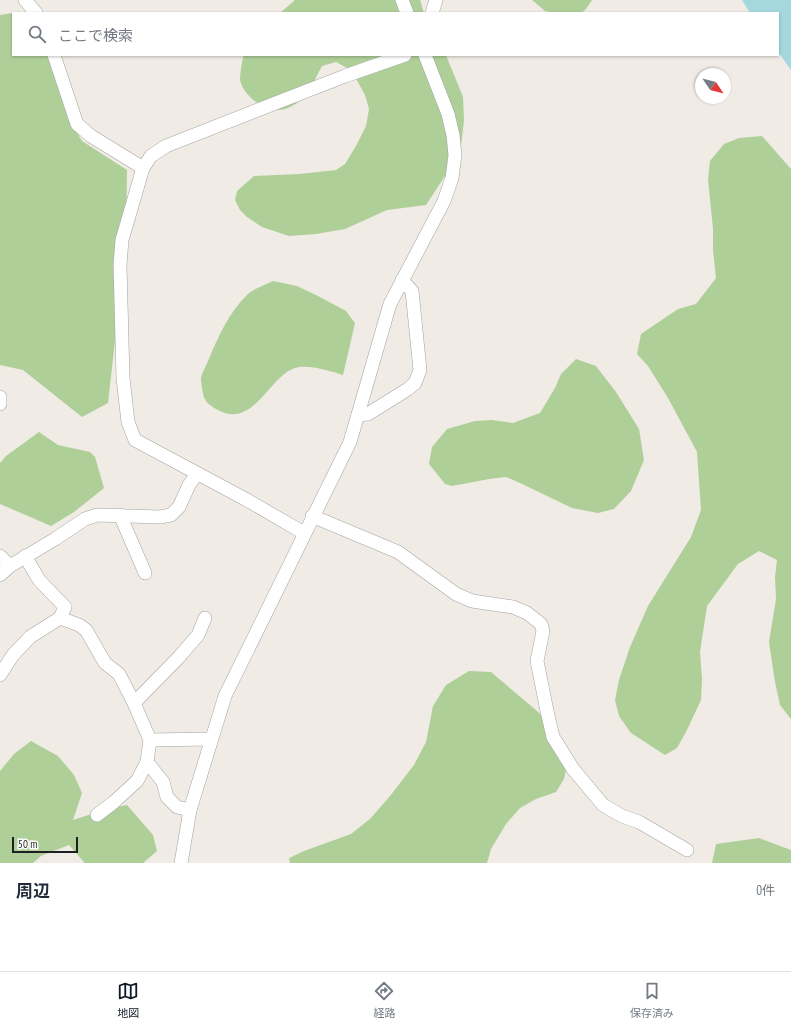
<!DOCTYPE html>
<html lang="ja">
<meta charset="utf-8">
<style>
:root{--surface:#fff;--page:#f6f6f7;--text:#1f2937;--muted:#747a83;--line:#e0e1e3;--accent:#111827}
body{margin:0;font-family:"PT Sans Narrow","Noto Sans JP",sans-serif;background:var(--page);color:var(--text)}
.compass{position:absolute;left:695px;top:68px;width:36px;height:36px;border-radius:50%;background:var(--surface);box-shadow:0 1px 3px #0004;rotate:125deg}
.scale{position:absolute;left:12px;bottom:10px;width:66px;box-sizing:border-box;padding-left:4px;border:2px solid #1f1f1f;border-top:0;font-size:11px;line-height:14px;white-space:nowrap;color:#1f1f1f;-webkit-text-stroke:3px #fff;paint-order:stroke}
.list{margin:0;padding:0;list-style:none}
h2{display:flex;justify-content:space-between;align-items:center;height:52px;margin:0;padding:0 16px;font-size:17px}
h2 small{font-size:13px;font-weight:400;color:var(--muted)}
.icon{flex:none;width:22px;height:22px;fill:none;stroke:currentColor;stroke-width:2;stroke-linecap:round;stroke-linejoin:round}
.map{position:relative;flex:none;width:791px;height:863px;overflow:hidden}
.search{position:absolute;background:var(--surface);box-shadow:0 1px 3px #0004;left:12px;right:12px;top:12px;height:44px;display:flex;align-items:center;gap:10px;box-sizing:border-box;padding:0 14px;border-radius:0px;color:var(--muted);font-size:15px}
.sheet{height:108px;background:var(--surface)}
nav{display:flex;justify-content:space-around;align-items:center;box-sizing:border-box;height:56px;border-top:1px solid var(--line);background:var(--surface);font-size:11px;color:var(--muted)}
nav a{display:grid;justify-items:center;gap:2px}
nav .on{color:var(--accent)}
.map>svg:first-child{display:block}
.forest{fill:#afcf99}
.water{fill:#a4d8de}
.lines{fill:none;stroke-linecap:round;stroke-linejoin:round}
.minor-casing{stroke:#a3a3a3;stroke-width:14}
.minor{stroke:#fff;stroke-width:13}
</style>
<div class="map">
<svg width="791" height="863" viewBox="0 0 791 863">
<rect width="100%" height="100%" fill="#f0ebe5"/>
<!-- forest -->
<g class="forest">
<path d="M295,0H420L424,13H280Z"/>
<path d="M532,0H592L586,9L581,13H555L545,11Z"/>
<path d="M13,13V55H49L70,121L82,141L127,170L126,243L108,403L82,417L23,370L0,365V15Z"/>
<path d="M245,55H446L463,97L464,121L461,146L445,176L426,205L387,210L345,229L316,234L289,236L262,227L247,217L240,210L235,200L237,191L254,176L299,174L336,170L345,164L356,146L366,126L369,109L365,95L354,75L347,68L336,62L322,66C316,77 310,92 301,100C295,105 286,110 278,110C263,110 242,95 240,79C240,72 242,64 243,57Z"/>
<path d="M762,136L791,169V719L780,705L775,682L769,642L776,599L775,577L777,560L759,551L738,564L707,606L700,652L702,679L701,700L687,730L677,748L665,755L631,733L619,716L615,700L619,680L630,647L648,606L691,537L701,510L697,452L668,398L648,366L637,354L641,334L678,309L696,304L716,278L713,250V229L708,179L710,161L724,144L739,138Z"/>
<path d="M273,281L297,286L318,296L346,311L355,323L343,375C330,371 308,364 295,368C268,377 253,431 216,409C213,407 206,403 205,399C203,397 201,381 201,378C202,373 206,366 208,361C218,337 229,312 248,294C255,288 265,285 273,281Z"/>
<path d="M576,359L596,366L616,392L639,429L644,460L631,491L614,509L598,513L572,508L520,483L506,477L489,479L452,486L445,484L429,464L432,447L447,429L475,421L492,420L513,423L540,413L555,388L561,374Z"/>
<path d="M39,432L58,445L90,452L95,457L104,488L74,512L51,526L0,504V463L6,456Z"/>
<path d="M469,671L491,672L537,711L556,730L567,765L564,779L556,792L536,799L520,808L506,824L491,849L487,863H290L289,858L304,851L351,834L370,819L390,796L414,765L426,742L433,706L446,685Z"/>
<path d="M31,741L58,756L74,775L82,793L73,820L104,810L127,805L153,835L157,851L143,863H84V862L69,845L41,856L33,863H0V771L14,754Z"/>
<path d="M759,838L791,850V863H712L716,844Z"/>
</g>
<!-- water -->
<path class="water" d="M742,0H791V70L778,52V13H750Z"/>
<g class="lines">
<defs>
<g id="minor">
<path d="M25,0L36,13"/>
<path d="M402,0L407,13"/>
<path d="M432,13L436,0"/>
<path d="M54,55L77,124L91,136L143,168"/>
<path d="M0,397V404"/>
<path d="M358,415L368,414L408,389L415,383L420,370L412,291L402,280"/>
<path d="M120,515L145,573"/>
<path d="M312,516L398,552L456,594L472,601L513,607L527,613L541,624L543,631L537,661L547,711L553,737L573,769L603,805L622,816L639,822L687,850"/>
<path d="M304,533L247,500L135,440L128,422L123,378L120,265L122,240L143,168L151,156L166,146L345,76L405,55"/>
<path d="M0,556L10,566"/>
<path d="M0,575L10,566L55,539L85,519L97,515L160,517L171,515L179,507L189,485L197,474"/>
<path d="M60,618L79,625L86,630L105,663L119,674L134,703L150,740L147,762L137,781L114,802L97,815"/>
<path d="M0,675L13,655L30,637L60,618L65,607L39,580L25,556"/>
<path d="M134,703L179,657L198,635L205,618"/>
<path d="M150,740L211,739"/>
<path d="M147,762L163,782L167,797L177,807L190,810"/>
<path d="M181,863L190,810L225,696L350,442L390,304L444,201L452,178L455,155L453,135L448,114L425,55"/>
</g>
</defs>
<!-- minor casing -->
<use href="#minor" class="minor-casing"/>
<!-- minor -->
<use href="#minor" class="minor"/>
</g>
</svg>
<svg class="compass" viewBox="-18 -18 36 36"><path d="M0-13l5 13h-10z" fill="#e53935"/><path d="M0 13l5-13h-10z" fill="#747a83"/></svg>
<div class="scale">50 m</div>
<div class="search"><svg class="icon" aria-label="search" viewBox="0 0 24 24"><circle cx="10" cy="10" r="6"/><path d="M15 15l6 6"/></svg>ここで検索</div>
</div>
<section class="sheet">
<h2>周辺<small>0件</small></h2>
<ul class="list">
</ul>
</section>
<nav>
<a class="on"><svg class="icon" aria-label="map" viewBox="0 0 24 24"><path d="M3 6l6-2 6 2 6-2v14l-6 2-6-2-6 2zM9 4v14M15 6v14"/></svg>地図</a>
<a><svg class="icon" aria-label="directions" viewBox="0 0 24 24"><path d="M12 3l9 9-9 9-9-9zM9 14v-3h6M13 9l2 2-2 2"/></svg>経路</a>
<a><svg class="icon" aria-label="saved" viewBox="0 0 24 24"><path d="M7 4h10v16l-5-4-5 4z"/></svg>保存済み</a>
</nav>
